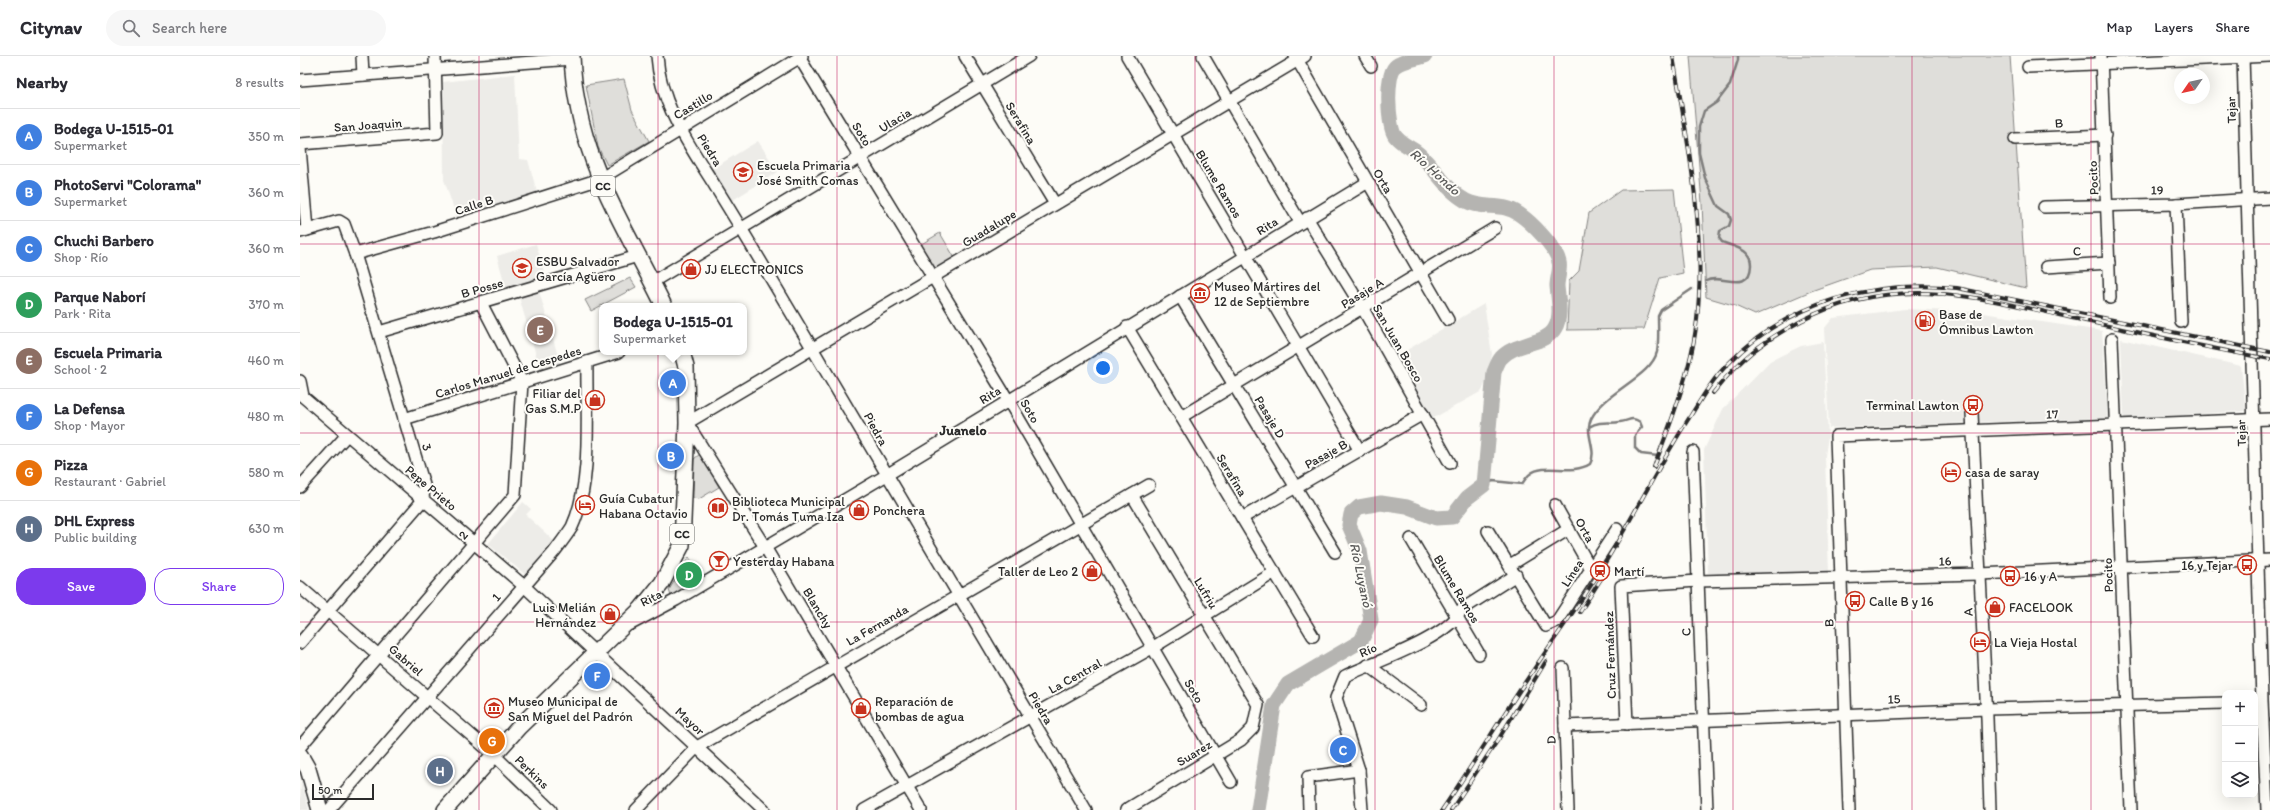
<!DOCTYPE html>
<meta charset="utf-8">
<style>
:root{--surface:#fff;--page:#f7f7f7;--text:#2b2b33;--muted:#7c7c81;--line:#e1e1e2;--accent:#7c3aed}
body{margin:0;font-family:Itim,sans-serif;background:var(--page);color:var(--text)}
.controls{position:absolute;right:12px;bottom:12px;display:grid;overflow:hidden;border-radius:8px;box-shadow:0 4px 16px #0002}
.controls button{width:36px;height:36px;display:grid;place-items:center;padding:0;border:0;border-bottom:1px solid var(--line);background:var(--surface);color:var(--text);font:20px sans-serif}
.compass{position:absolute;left:1874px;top:12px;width:36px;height:36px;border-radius:50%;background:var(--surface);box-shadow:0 4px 16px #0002;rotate:236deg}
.scale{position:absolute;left:12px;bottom:10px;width:62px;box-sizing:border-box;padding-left:4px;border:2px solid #2b2b2b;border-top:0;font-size:11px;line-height:14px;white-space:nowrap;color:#2b2b2b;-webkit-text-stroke:3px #fdfcf7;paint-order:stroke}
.you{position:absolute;left:803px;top:312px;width:14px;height:14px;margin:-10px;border:3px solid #fff;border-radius:50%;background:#1a73e8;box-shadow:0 0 0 6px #1a73e833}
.badge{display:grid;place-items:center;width:26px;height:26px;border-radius:50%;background:var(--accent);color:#fff;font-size:13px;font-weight:700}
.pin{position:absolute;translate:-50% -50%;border:2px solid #fff;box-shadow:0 1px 4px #0006}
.popup{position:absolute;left:299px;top:247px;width:148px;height:52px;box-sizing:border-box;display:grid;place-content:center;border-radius:8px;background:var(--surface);filter:drop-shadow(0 1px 3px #0005);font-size:13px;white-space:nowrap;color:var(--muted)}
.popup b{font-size:15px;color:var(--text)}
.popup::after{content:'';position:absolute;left:50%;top:100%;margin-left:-8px;border:8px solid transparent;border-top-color:var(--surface)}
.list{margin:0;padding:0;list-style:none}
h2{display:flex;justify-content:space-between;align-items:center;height:52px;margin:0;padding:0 16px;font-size:17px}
h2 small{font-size:13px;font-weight:400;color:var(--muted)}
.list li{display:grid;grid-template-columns:26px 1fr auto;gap:12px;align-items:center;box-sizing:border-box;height:56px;padding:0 16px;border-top:1px solid var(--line)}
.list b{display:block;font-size:15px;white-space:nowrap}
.list p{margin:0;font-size:13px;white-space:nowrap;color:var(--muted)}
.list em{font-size:13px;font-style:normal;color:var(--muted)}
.actions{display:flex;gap:8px;padding:12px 16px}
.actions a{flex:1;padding:9px 0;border:1px solid var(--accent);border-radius:16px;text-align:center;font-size:14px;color:var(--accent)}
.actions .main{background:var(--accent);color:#fff}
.icon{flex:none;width:22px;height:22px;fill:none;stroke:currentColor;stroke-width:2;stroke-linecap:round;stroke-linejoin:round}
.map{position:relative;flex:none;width:1970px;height:754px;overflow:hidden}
header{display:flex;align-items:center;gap:24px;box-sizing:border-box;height:56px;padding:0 20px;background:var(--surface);border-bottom:1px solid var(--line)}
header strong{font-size:19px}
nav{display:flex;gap:22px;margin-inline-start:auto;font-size:14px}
.search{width:280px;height:36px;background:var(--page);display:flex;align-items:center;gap:10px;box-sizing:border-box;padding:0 14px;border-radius:22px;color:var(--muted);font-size:15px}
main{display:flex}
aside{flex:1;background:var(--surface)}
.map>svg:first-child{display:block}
.built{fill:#edece8}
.green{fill:#dfdeda;stroke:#858482}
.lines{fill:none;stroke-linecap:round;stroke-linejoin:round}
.stream{stroke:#7e7d7b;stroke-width:2.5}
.river{stroke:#b5b4b1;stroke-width:15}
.minor-casing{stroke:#2b2b2b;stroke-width:14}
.major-casing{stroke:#2b2b2b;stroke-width:18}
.minor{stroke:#fdfcf7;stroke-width:11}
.major{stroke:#fdfcf7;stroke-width:15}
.rail-casing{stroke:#2b2b2b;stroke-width:4}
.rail{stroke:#fdfcf7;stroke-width:2.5;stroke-dasharray:8;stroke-linecap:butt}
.grid{fill:none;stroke:#c2185b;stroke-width:1;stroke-opacity:0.55}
.labels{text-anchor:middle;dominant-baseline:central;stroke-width:4;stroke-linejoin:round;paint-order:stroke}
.shield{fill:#fdfcf7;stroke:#6a6a68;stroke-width:1}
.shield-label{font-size:12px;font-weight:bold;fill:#2b2b2b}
.street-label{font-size:13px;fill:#2b2b2b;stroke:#fdfcf7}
.poi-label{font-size:13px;fill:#2b2b2b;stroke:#fdfcf7;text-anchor:start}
.water-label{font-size:14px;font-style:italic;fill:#5b5b5a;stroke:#fdfcf7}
.neighbourhood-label{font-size:14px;font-weight:bold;fill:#2b2b2b;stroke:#fdfcf7}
</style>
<header>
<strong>Citynav</strong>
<div class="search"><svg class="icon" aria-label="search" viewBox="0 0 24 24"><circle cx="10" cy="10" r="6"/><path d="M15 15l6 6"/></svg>Search here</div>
<nav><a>Map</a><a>Layers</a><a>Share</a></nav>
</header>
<main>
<aside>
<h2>Nearby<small>8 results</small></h2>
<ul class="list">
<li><span class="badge" style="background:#3f7fe0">A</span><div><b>Bodega U-1515-01</b><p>Supermarket</p></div><em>350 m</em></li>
<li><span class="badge" style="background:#3f7fe0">B</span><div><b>PhotoServi &quot;Colorama&quot;</b><p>Supermarket</p></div><em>360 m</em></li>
<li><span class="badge" style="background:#3f7fe0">C</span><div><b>Chuchi Barbero</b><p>Shop · Río</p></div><em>360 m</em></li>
<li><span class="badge" style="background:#2e9e5b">D</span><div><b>Parque Naborí</b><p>Park · Rita</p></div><em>370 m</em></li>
<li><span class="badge" style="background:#8d6e63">E</span><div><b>Escuela Primaria</b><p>School · 2</p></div><em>460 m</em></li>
<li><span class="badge" style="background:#3f7fe0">F</span><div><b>La Defensa</b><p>Shop · Mayor</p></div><em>480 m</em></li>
<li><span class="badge" style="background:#e8710a">G</span><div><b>Pizza</b><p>Restaurant · Gabriel</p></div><em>580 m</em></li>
<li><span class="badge" style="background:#5c6f8a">H</span><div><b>DHL Express</b><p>Public building</p></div><em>630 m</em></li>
</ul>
<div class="actions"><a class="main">Save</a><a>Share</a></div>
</aside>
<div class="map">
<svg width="1970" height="754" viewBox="0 0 1970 754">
<rect width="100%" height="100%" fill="#fdfcf7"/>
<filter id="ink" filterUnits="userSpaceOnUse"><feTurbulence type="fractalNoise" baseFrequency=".025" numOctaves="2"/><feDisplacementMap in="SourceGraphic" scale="8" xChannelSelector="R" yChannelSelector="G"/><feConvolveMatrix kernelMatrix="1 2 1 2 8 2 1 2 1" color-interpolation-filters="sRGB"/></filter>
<g filter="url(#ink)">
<!-- built -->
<g class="built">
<path d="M215,18L219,103L228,104L238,140L158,165L144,124L143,26Z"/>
<path d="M458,85L478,116L428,147L409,115Z"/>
<path d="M236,188L247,225L207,236L197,200Z"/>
<path d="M239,235L260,307L240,313L219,241Z"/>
<path d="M1184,248L1192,298L1188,320L1182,335L1132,363L1097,300Z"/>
<path d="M1605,253L1676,256L1802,275L1808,362L1529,372L1524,273L1533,262Z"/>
<path d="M1821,283L1941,310L1946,355L1824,363Z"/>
<path d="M1523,286L1528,380L1525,400L1529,517L1431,519L1408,517L1404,394L1423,353L1470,305L1501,290Z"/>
<path d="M223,446L231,453L226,459L255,486L227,520L188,488Z"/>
<path d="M1,723L9,754H0Z"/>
</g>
<!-- green -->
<g class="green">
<path d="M1390,0H1710L1726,232L1637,211L1570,214L1511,235L1455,259L1433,249L1406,241L1402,147Z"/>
<path d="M324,23L332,54L349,85L307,109L298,91L286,29Z"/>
<path d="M1374,133L1383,217L1360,222L1344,273L1267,274L1269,225L1279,215L1289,157L1321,134Z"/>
<path d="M640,177L656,204L634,217L618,190Z"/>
<path d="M330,222L336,231L291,255L285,244Z"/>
<path d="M400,398L419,431L399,443L393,442L394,403Z"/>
<path d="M389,501L404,525L376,542L371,540L369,534Z"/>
</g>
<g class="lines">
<!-- stream -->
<g class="stream">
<path d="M1406,225C1420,217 1450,239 1451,209C1451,192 1433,191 1422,186L1419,182L1420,175L1429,170L1431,164L1429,158L1418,150L1405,122L1399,97V71L1404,55L1417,46L1430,29L1438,4V0"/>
<path d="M1289,371C1301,364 1309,368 1320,366C1330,365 1331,360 1340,366L1342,371L1335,379V392L1341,398L1358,400"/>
<path d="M1184,429L1193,425L1222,428C1224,425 1227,420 1230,418C1245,406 1271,420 1290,408C1298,394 1284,378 1291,363C1304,336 1351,321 1357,296C1359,285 1358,271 1358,260L1361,254L1392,233"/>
</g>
<!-- river -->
<path class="river" d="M958,754L974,649L988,628L1061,585L1071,564L1060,495L1049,469L1051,458L1059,451L1081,447L1107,451L1136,462L1152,461L1167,442L1184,429L1194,316C1196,312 1198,305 1201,302C1215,286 1246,289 1255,272C1262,260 1258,243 1257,230C1257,222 1261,213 1259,206C1256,191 1231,166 1219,158C1203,146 1183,154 1166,145C1146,134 1136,113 1119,98C1111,91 1102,89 1095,80C1088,70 1085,18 1096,10C1103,4 1116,3 1125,0"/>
<defs>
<g id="minor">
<path d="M62,0L63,19"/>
<path d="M357,0C360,49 390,90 415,130C433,159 450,187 467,216C572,396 679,575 786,754"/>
<path d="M665,0L755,148"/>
<path d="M827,0L1060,395"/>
<path d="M903,0L1000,166"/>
<path d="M995,0L1148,264"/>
<path d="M1065,0L1071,10"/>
<path d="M1801,0L1810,242"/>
<path d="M1943,0L1962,645L1967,754"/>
<path d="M499,1L708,344L931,726"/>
<path d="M1728,11L1970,0"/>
<path d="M0,24L272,3"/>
<path d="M1715,83L1805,79"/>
<path d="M0,88L137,77L135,0"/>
<path d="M0,92L7,174"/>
<path d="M1876,148L1881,266"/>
<path d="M1744,151L1876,148L1970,142"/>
<path d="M1007,162L1063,253L1150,407"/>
<path d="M0,176L39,165L44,168L55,198L124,429L123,444L0,587"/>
<path d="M55,198L134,176L300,123L502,0"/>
<path d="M1746,211L1809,207"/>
<path d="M352,226L729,0"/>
<path d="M880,240L1035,496"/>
<path d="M827,271L1013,580"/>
<path d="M79,276L338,200"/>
<path d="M1812,283L1831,754"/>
<path d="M0,325L3,340"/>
<path d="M0,338L224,530L464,754"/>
<path d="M1672,357L1687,662L1690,754"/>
<path d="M881,361L1195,172"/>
<path d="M104,363L319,296"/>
<path d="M1393,396L1407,754"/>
<path d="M0,431L47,379"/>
<path d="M1255,449L1291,513"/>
<path d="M942,462L1123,358"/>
<path d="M1188,475L1246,570L1257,565L1317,473"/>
<path d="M1111,483L1179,598"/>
<path d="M1210,509L1269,473"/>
<path d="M0,531L194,699L251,754"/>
<path d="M331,568L376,544L585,420L1068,126"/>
<path d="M1068,609L1121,649"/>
<path d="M1263,612L1268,754"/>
<path d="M1327,668L1321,530L1398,525L1680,518L1970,504"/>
<path d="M1265,670L1687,653L1925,647"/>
<path d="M0,691L215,439L222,326L181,247"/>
<path d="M29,754L254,496C260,488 267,479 272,471C293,426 286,355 287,306"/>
<path d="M336,754L397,691L849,429"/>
<path d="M564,754L852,592L975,516"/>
<path d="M621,754L465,491L387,367L1005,0"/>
<path d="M826,754L941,684L953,672L958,649L832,439"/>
<path d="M1009,754L1008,721L1059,714"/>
<path d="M1062,754L1059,714L1036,642L1045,620C1073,607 1150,581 1161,554L1216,519"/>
<path d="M1549,754L1536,380L1970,363"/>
</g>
<g id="major">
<path d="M272,0C276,100 322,164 364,250"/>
<path d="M0,699L8,713L20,754"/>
<path d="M145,754L219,671L341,553L362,527L382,489L387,367L386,311L382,296"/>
</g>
</defs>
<!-- minor casing -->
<use href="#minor" class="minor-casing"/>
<!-- major casing -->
<use href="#major" class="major-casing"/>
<!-- minor -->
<use href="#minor" class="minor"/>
<!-- major -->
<use href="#major" class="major"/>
<defs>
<g id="rail">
<path d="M1413,337C1441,302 1461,286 1501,265C1595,216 1683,242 1781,264C1844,278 1907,292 1970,303"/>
<path d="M1354,411C1367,377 1380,343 1389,307C1414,212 1389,95 1373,0"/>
<path d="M1280,556L1308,512"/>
<path d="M1142,754C1172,710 1200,663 1230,619C1253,584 1278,551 1300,515C1332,464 1358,410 1391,359C1402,341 1414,321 1430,306C1490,245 1573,224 1657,232L1970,296"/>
<path d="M1151,754L1198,684L1246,605"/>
</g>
</defs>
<!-- rail casing -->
<use href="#rail" class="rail-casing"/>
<!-- rail -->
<use href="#rail" class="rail"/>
</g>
</g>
<!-- grid -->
<path class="grid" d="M179,0V754M358,0V754M537,0V754M716,0V754M895,0V754M1075,0V754M1254,0V754M1433,0V754M1612,0V754M1791,0V754M0,188H1970M0,377H1970M0,566H1970"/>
<!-- icons -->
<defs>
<symbol id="school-ring" viewBox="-11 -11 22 22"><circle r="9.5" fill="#fdfcf7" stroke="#c8321e" stroke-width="1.5"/><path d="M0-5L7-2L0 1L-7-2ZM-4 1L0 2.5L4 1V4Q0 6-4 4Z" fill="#c8321e"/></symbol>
<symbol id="shop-ring" viewBox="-11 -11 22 22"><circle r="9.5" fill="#fdfcf7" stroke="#c8321e" stroke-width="1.5"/><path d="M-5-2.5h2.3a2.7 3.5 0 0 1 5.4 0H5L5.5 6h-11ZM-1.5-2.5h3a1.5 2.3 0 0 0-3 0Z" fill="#c8321e"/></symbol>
<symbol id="museum-ring" viewBox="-11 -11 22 22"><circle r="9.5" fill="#fdfcf7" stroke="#c8321e" stroke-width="1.5"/><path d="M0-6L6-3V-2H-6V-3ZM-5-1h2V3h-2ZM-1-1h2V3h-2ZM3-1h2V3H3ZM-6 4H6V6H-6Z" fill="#c8321e"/></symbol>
<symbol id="fuel-ring" viewBox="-11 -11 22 22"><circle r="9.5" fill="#fdfcf7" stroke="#c8321e" stroke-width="1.5"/><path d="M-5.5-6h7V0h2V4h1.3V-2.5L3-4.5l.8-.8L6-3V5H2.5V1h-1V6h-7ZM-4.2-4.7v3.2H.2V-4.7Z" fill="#c8321e"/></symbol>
<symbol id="bus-ring" viewBox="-11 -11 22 22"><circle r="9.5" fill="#fdfcf7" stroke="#c8321e" stroke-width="1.5"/><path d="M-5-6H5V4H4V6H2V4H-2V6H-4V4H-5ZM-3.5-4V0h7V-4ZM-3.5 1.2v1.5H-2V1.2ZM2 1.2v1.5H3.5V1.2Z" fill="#c8321e"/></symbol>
<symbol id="hotel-ring" viewBox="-11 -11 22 22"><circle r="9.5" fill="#fdfcf7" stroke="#c8321e" stroke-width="1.5"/><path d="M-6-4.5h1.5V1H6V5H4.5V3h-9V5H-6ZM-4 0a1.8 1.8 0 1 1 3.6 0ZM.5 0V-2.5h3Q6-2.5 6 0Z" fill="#c8321e"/></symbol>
<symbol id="library-ring" viewBox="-11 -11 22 22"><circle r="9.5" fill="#fdfcf7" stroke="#c8321e" stroke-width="1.5"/><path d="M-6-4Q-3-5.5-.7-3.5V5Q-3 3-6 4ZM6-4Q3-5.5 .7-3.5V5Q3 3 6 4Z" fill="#c8321e"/></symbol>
<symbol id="bar-ring" viewBox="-11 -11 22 22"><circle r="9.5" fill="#fdfcf7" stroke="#c8321e" stroke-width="1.5"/><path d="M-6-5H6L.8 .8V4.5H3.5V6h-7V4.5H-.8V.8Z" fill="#c8321e"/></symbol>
<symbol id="station-ring" viewBox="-11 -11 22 22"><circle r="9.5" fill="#fdfcf7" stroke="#c8321e" stroke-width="1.5"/><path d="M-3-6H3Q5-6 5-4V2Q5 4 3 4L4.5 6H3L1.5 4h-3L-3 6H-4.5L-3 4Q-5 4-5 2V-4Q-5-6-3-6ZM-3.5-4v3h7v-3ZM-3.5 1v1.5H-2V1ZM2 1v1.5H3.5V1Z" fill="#c8321e"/></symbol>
</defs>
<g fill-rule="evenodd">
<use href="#school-ring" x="432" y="105" width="22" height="22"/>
<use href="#school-ring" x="211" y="201" width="22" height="22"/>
<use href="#shop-ring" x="380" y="202" width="22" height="22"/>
<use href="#museum-ring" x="889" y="226" width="22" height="22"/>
<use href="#fuel-ring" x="1614" y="254" width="22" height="22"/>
<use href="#shop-ring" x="284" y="333" width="22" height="22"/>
<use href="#bus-ring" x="1662" y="338" width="22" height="22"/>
<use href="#hotel-ring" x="1640" y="405" width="22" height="22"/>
<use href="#hotel-ring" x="274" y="438" width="22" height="22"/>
<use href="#library-ring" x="407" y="441" width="22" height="22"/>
<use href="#shop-ring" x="548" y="443" width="22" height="22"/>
<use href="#bar-ring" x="408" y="494" width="22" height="22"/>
<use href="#bus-ring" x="1936" y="498" width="22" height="22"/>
<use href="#shop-ring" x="781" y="504" width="22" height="22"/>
<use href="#station-ring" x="1289" y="504" width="22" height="22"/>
<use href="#bus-ring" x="1699" y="509" width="22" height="22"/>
<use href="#bus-ring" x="1544" y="534" width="22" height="22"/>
<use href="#shop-ring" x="1684" y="540" width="22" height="22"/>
<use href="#shop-ring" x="299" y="547" width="22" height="22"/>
<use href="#hotel-ring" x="1669" y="575" width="22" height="22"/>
<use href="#museum-ring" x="183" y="641" width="22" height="22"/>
<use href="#shop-ring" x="550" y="641" width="22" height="22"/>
</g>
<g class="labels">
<!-- shield labels -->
<g class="shield">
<rect x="291" y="120" width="24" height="20" rx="3"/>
<rect x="370" y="468" width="24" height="20" rx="3"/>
</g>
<g class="shield-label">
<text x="303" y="130">CC</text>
<text x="382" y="478">CC</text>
</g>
<!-- street labels -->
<g class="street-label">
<text transform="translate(393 49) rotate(-31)">Castillo</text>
<text transform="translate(1931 54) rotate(-92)">Tejar</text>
<text transform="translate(595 64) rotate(-31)">Ulacia</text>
<text transform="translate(721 67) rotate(59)">Serafina</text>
<text transform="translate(1759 67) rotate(-3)">B</text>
<text transform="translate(68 69) rotate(-4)">San Joaquin</text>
<text transform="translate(562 78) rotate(59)">Soto</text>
<text transform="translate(410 94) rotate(58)">Piedra</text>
<text transform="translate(1793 122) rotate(-93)">Pocito</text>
<text transform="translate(1083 125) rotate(59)">Orta</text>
<text transform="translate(919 128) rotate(59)">Blume Ramos</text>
<text transform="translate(1857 134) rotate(-1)">19</text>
<text transform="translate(174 149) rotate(-18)">Calle B</text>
<text transform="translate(967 170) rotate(-32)">Rita</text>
<text transform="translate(689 172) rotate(-31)">Guadalupe</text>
<text transform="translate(1777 195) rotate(-3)">C</text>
<text transform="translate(182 232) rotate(-16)">B Posse</text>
<text transform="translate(1062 237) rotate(-31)">Pasaje A</text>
<text transform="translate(1098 287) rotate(60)">San Juan Bosco</text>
<text transform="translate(208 316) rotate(-17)">Carlos Manuel de Cespedes</text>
<text transform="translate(690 339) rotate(-32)">Rita</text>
<text transform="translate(730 355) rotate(60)">Soto</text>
<text transform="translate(1752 358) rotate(-2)">17</text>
<text transform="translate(970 361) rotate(59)">Pasaje D</text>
<text transform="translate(576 373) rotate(61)">Piedra</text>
<text transform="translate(1941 377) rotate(-92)">Tejar</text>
<text transform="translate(127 391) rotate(73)">3</text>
<text transform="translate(1026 398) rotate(-29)">Pasaje B</text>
<text transform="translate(932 419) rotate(59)">Serafina</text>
<text transform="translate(131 432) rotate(40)">Pepe Prieto</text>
<text transform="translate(1285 474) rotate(61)">Orta</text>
<text transform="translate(163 479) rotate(-50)">2</text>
<text transform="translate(1645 505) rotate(-2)">16</text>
<text transform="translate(1272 517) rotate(-57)">Línea</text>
<text transform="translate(1808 519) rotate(-92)">Pocito</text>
<text transform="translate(1157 533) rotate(59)">Blume Ramos</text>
<text transform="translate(906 537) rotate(59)">Lufriu</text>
<text transform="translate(196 541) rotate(-50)">1</text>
<text transform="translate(351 542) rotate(-27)">Rita</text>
<text transform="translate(518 552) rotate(59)">Blanchy</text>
<text transform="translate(1668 556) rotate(-93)">A</text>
<text transform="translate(1529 567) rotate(-91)">B</text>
<text transform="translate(577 569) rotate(-30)">La Fernanda</text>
<text transform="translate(1386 576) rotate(-93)">C</text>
<text transform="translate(1068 594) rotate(-23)">Río</text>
<text transform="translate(1310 599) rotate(-92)">Cruz Fernández</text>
<text transform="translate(106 604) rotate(41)">Gabriel</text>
<text transform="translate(775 620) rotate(-29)">La Central</text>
<text transform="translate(894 635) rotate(60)">Soto</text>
<text transform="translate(1594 643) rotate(-2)">15</text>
<text transform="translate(741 652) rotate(59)">Piedra</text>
<text transform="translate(390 665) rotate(43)">Mayor</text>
<text transform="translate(1251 684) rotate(-93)">D</text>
<text transform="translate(894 697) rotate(-31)">Suarez</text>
<text transform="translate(232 716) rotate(44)">Perkins</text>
</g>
<!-- poi labels -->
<g class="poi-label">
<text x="457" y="109">Escuela Primaria<tspan x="457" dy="15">José Smith Comas</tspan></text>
<text x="236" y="205">ESBU Salvador<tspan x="236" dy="15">García Agüero</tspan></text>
<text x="405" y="213">JJ ELECTRONICS</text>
<text x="914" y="230">Museo Mártires del<tspan x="914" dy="15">12 de Septiembre</tspan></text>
<text x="1639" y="258">Base de<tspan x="1639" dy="15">Ómnibus Lawton</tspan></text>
<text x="281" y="337" text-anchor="end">Filiar del<tspan x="281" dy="15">Gas S.M.P</tspan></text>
<text x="1659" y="349" text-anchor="end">Terminal Lawton</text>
<text x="1665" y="416">casa de saray</text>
<text x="299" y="442">Guía Cubatur<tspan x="299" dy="15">Habana Octavio</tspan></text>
<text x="432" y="445">Biblioteca Municipal<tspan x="432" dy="15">Dr. Tomás Tuma Iza</tspan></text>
<text x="573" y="454">Ponchera</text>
<text x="433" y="505">Yesterday Habana</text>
<text x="1933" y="509" text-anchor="end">16 y Tejar</text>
<text x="778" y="515" text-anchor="end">Taller de Leo 2</text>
<text x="1314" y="515">Martí</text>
<text x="1724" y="520">16 y A</text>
<text x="1569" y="545">Calle B y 16</text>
<text x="296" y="551" text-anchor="end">Luis Melián<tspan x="296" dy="15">Hernández</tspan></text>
<text x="1709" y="551">FACELOOK</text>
<text x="1694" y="586">La Vieja Hostal</text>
<text x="208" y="645">Museo Municipal de<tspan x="208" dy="15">San Miguel del Padrón</tspan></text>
<text x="575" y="645">Reparación de<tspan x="575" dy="15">bombas de agua</tspan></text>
</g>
<!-- water labels -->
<g class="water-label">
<text transform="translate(1135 116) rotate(42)">Río Hondo</text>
<text transform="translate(1061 519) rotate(78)">Río Luyanó</text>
</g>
<!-- neighbourhood labels -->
<g class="neighbourhood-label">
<text x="663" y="374">Juanelo</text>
</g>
</g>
</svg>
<div class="controls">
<button>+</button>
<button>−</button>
<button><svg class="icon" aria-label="layers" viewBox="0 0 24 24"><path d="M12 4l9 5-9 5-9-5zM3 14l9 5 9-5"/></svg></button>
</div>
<svg class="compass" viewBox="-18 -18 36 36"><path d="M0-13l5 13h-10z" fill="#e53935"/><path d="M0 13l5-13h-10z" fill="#7c7c81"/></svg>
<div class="scale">50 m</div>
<div class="you"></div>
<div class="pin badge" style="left:373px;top:327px;background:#3f7fe0">A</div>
<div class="popup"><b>Bodega U-1515-01</b>Supermarket</div>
<div class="pin badge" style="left:371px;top:400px;background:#3f7fe0">B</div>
<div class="pin badge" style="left:1043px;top:694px;background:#3f7fe0">C</div>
<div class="pin badge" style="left:389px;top:519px;background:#2e9e5b">D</div>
<div class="pin badge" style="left:240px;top:274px;background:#8d6e63">E</div>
<div class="pin badge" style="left:297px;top:620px;background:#3f7fe0">F</div>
<div class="pin badge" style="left:192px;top:685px;background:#e8710a">G</div>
<div class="pin badge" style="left:140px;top:715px;background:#5c6f8a">H</div>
</div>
</main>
